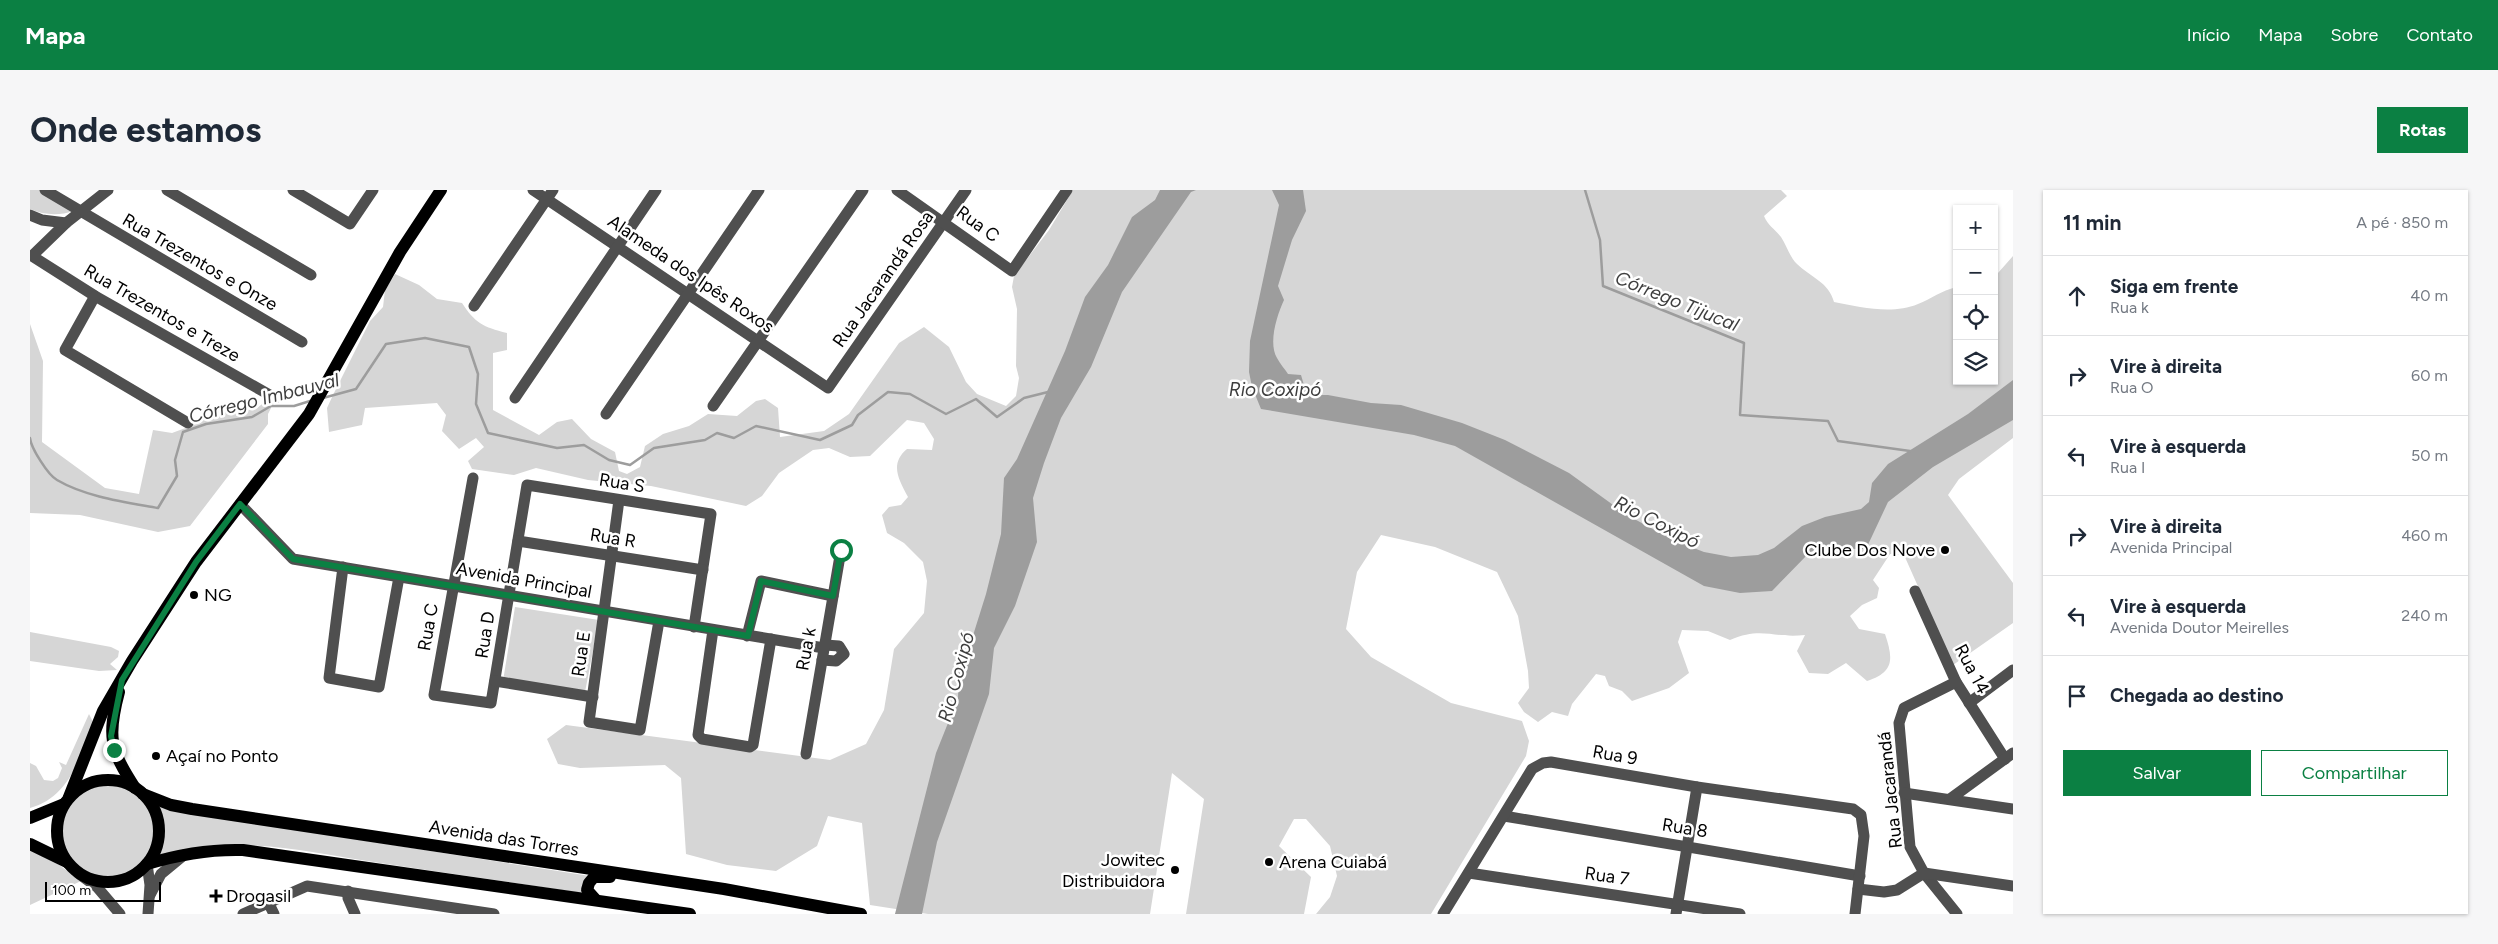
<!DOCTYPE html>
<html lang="pt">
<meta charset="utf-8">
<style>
:root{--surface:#fff;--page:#f6f6f7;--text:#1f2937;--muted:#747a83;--line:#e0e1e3;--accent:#0b8043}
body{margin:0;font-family:Figtree,sans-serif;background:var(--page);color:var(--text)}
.controls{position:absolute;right:15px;top:15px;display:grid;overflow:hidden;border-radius:0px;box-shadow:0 1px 4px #0004}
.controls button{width:45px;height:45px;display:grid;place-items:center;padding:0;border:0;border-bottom:1px solid var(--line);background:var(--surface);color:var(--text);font:25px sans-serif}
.scale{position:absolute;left:15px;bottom:12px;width:116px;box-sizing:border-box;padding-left:5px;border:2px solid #000;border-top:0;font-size:14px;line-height:18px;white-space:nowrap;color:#000;-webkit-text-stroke:4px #fff;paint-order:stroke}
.stop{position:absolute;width:15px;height:15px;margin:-11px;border:4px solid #0b8043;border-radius:50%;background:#fff}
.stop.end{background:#0b8043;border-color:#fff;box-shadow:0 1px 5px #0008}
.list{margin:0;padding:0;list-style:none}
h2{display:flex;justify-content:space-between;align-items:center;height:65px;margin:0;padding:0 20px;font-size:21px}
h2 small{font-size:16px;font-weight:400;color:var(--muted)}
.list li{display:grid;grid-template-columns:32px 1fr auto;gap:15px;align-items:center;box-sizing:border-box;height:80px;padding:0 20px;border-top:1px solid var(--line)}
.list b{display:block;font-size:19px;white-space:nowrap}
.list p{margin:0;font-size:16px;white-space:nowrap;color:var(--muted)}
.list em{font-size:16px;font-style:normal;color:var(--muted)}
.actions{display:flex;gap:10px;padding:15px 20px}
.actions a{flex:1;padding:11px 0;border:1px solid var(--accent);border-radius:0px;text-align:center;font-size:18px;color:var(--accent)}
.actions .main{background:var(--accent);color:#fff}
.icon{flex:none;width:28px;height:28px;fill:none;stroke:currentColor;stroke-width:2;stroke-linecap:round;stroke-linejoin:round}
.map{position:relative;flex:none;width:1983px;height:724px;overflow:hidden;border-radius:0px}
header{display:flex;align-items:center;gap:30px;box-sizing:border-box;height:70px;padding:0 25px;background:var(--accent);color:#fff}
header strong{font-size:24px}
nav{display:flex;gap:28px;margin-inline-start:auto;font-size:18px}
.intro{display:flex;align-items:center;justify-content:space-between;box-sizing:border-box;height:120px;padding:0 30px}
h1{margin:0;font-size:35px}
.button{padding:12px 22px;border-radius:0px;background:var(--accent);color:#fff;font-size:18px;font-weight:700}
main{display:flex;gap:30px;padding:0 30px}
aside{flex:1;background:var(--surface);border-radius:0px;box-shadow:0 1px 4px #0004}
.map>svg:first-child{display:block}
.green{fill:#d6d6d6}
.water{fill:#9d9d9d}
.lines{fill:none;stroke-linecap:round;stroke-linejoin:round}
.stream{stroke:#9d9d9d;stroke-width:2.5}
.minor{stroke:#4f4f4f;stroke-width:11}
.major{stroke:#000;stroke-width:12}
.route{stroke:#0b8043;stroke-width:6}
.poi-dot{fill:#000;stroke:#fff;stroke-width:2}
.labels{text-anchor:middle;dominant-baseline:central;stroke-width:5;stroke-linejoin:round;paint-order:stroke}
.street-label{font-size:18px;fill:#000;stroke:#fff}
.poi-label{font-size:18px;fill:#000;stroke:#fff;text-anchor:start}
.water-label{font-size:19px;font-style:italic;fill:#3e3e3e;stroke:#fff}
</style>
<header>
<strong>Mapa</strong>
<nav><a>Início</a><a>Mapa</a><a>Sobre</a><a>Contato</a></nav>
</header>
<div class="intro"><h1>Onde estamos</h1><a class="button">Rotas</a></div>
<main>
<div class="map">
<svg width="1983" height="724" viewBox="0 0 1983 724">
<rect width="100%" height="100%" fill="#fff"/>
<!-- green -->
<g class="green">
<path d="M0,0H11L43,21C29,26 14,25 0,19Z"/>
<path d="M1043,0H1751L1757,6L1734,26C1738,36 1745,39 1751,47C1757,56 1759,66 1767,74C1780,87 1799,92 1804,112C1830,117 1862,125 1888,114C1901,109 1912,100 1927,97V191H1964V84L1968,83L1983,66V248L1929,289L1918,305L1983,393V433L1923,475L1874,365L1860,364L1843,390L1849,398L1847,408L1832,415L1820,426L1829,439L1855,444C1863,468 1865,482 1837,491L1816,473L1798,484L1779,483L1767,461L1775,445C1744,449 1732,436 1700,450L1678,441L1652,440L1648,452L1659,483L1639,498L1602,511L1592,501L1579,496L1575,486L1566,484L1542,514L1538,526L1522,522L1508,532L1494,522L1488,513L1499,498L1498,481L1488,426L1467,382L1405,357L1351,345L1327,382L1316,439L1341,467L1421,513L1492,531L1499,551L1496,566L1401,724H1286L1300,707L1307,686L1300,656L1276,629H1264L1249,656L1281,687L1274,724H1156L1174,609L1142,583L1120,724H898L840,715L832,633L798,626L787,656L746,681L697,675L656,664L651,588L635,575L550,578L528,574L517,549L536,535L800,570L836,554L854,520L864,459L894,423L897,391L893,372L874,353L857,343L852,325L859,317L871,315L878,307C869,290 859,274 877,259L902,260L904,249L894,233L877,230L840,266L820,267L799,258L783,260L749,283L732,306L716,316L621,296L558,290L506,278L484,285L442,279L438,271L454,257L446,248L429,259L412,241L416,225L407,213L335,218L332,235L299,242L297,218L303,205L340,131L353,117L355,100L365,84L389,95L407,109L432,113C445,133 453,137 477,143V160L463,163V220L509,245L527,232L542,229L561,249L585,262L589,281L597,284L610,277L615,256L633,244L659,236L678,224L707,226L726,211L735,209L748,218L750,247L794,241L819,224L869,153L894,137L919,157L936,192L947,204L976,216L986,206L989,188L986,176L987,119L982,97L984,86L1019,40Z"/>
<path d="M0,134L13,171L12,252L75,298L109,304L123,240L142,243L169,233L193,215L227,218L240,208L244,212L238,224V234L160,336L128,342L50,325L0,323Z"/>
<path d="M485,417L569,430L555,502L473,491Z"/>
<path d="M0,442L81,457L89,461L88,467L80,474L87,480L69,481L0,471Z"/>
<path d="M59,524L63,532C50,567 40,607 0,618V573L6,576L14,590L23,591L28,588L32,578L29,572L36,575Z"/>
<circle cx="78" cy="641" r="46"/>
<path d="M130,616L158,623L560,686L552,703C485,693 418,683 350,673C276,662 203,642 130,667L133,643Z"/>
<path d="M0,659L21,669L51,691L0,715Z"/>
</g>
<!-- water -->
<g class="water">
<path d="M1130,0H1166L1161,2L1092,102L1061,177L1031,228L1014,273L1003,308L1007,352L985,416L964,458L959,504L907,652L892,724H865L906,563L928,508L929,476L940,455L956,404L971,344L974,288L987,269L1035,161L1055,107L1078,75L1102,27L1125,10Z"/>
<path d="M1242,0H1273L1276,21L1262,50L1248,96L1254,110C1247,125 1238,153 1247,168C1250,174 1255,179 1258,184L1271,185L1274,195L1286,205H1298L1341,213L1371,215L1432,233L1475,250L1539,283L1597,325L1643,350L1674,362L1701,367L1728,365L1744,358L1772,336L1795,327L1831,319L1839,312L1842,293L1858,274L1938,224L1983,190V230L1903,277L1858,312L1836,359H1811L1802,354L1780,362L1742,401L1710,403L1674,396L1425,256L1384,245L1231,219L1222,197L1219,182L1220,151L1249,15Z"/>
</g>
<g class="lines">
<!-- stream -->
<g class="stream">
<path d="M1555,0L1570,50L1573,96L1714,153L1710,225L1798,231L1808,251L1880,261"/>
<path d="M293,208L326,199L356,154L395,148L439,157L448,184L446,214L458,243L527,258L554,255L579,270L600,275L624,258L675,250L687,243L704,248L726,236L790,250L822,235L828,225L858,202L880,204L916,224L946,209L967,227L994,208L1018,202"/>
<path d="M0,248C1,258 18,285 27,290C56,307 95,312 128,318L147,286L145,270L153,242L176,234L222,227L241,216H264L280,211"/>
</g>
<!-- minor -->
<g class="minor">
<path d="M15,0L272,152"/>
<path d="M78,0L36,33L2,66L65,106L245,208"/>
<path d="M137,0L281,85"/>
<path d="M263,0L320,34L343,0"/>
<path d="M503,0L798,198L936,0"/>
<path d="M867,0L982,81L1037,0"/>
<path d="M0,25L12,30L36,33"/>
<path d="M65,106L35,160L158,233"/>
<path d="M444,116L523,0"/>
<path d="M485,208L626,0"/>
<path d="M683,216L833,0"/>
<path d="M576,224L729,0"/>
<path d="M443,288L404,505L461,513L497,295L681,324L664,437"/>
<path d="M589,310L559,532L610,540L629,431"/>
<path d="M210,314L263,369L794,458"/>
<path d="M488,351L673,380"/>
<path d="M313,377L299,488L349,497L369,387"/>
<path d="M1885,401L1926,492L1975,569"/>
<path d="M683,440L668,545L672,549L720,557L723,555L741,449"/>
<path d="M717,446L731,391L803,406"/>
<path d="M792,470L806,471L814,464L809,456L795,455"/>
<path d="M465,491L563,507"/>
<path d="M1926,492L1874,518L1869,533L1880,657L1894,683L1927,724"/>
<path d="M1939,513L1983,480"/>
<path d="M776,564L811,360"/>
<path d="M1874,603L1983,619"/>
<path d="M1920,609L1983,563"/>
<path d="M1474,626L1830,686"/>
<path d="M117,674L120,695L118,724"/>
<path d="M48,683L67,697L90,724"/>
<path d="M1439,683L1710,724"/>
<path d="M1828,699L1854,702L1867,700L1894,683L1983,696"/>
<path d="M318,701V708L325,724"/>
<path d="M120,705L131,684L154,665"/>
<path d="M238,712L244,724"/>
<path d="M213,724L277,696L464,724"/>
<path d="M1413,724L1502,579L1513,573L1521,572L1667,597L1823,619L1831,625L1834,646L1825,724"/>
<path d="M1646,724L1667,597"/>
</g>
<!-- major -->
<g class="major">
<path d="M89,502C77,547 80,559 105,598"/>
<circle cx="78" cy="641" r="51"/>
<path d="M113,604L141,615L162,619L694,699L831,724"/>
<path d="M39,607L73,521L102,471L166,372L279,224L370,62L411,0"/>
<path d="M0,628L34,614"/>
<path d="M0,654L37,672"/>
<path d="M117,674C150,664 179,659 213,660L660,724"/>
<path d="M565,709L557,700L559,693L564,687H580"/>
</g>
</g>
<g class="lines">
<!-- route -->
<path class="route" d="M84,560L81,546L92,490L166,372L210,314L263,369L718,446L731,391L803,406L811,360"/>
</g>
<!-- markers -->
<g class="poi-dot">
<circle cx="1915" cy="360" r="5"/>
<circle cx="164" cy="405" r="5"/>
<circle cx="126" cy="566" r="5"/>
<circle cx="1239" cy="672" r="5"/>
<circle cx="1145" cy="680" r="5"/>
<path d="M183.5 698.5h5v5h5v5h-5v5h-5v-5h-5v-5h5z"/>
</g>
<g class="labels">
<!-- street labels -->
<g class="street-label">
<text transform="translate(948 34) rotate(36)">Rua C</text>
<text transform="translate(170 72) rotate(30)">Rua Trezentos e Onze</text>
<text transform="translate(661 84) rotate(34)">Alameda dos Ipês Roxos</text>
<text transform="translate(853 89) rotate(-55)">Rua Jacarandá Rosa</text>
<text transform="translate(132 123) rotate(30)">Rua Trezentos e Treze</text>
<text transform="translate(592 293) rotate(9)">Rua S</text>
<text transform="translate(583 348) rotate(9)">Rua R</text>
<text transform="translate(494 390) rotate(10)">Avenida Principal</text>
<text transform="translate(398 437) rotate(-80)">Rua C</text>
<text transform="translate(455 445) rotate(-81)">Rua D</text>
<text transform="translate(776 459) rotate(-80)">Rua k</text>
<text transform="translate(551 464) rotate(-82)">Rua E</text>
<text transform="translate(1942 479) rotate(62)">Rua 14</text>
<text transform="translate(1585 565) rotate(10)">Rua 9</text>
<text transform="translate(1860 600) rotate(-96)">Rua Jacarandá</text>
<text transform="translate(1655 638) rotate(9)">Rua 8</text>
<text transform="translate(474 648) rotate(9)">Avenida das Torres</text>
<text transform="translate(1577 686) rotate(8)">Rua 7</text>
</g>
<!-- poi labels -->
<g class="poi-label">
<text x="1905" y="360" text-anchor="end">Clube Dos Nove</text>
<text x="174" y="405">NG</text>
<text x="136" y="566">Açaí no Ponto</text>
<text x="1135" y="670" text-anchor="end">Jowitec<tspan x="1135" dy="21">Distribuidora</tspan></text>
<text x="1249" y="672">Arena Cuiabá</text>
<text x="196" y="706">Drogasil</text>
</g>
<!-- water labels -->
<g class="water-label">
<text transform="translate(1647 111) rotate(22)">Córrego Tijucal</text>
<text x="1245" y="199">Rio Coxipó</text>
<text transform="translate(234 208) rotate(-14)">Córrego Imbauval</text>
<text transform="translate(1627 332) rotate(27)">Rio Coxipó</text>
<text transform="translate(926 487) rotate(-75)">Rio Coxipó</text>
</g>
</g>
</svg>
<div class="controls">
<button>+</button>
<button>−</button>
<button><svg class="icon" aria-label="locate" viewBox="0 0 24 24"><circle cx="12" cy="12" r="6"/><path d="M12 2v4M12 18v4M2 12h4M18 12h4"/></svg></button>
<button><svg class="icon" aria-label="layers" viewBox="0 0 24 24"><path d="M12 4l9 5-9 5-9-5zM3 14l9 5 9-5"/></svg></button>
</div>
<div class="scale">100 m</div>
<div class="stop" style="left:811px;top:360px"></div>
<div class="stop end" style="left:84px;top:560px"></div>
</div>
<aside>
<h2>11 min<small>A pé · 850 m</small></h2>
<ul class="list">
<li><svg class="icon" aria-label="ahead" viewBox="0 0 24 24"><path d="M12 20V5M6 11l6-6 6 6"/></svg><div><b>Siga em frente</b><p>Rua k</p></div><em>40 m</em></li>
<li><svg class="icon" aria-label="right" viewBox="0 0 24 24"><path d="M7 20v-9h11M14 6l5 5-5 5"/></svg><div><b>Vire à direita</b><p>Rua O</p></div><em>60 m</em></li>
<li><svg class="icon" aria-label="left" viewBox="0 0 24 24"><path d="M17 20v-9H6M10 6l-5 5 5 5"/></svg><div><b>Vire à esquerda</b><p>Rua I</p></div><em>50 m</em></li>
<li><svg class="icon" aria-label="right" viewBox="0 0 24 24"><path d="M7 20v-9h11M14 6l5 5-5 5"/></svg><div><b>Vire à direita</b><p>Avenida Principal</p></div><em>460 m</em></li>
<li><svg class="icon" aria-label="left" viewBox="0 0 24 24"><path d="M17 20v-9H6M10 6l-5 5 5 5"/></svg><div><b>Vire à esquerda</b><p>Avenida Doutor Meirelles</p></div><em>240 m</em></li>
<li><svg class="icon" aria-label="arrive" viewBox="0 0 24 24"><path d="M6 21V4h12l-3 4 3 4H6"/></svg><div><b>Chegada ao destino</b></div></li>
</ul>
<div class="actions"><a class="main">Salvar</a><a>Compartilhar</a></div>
</aside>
</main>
